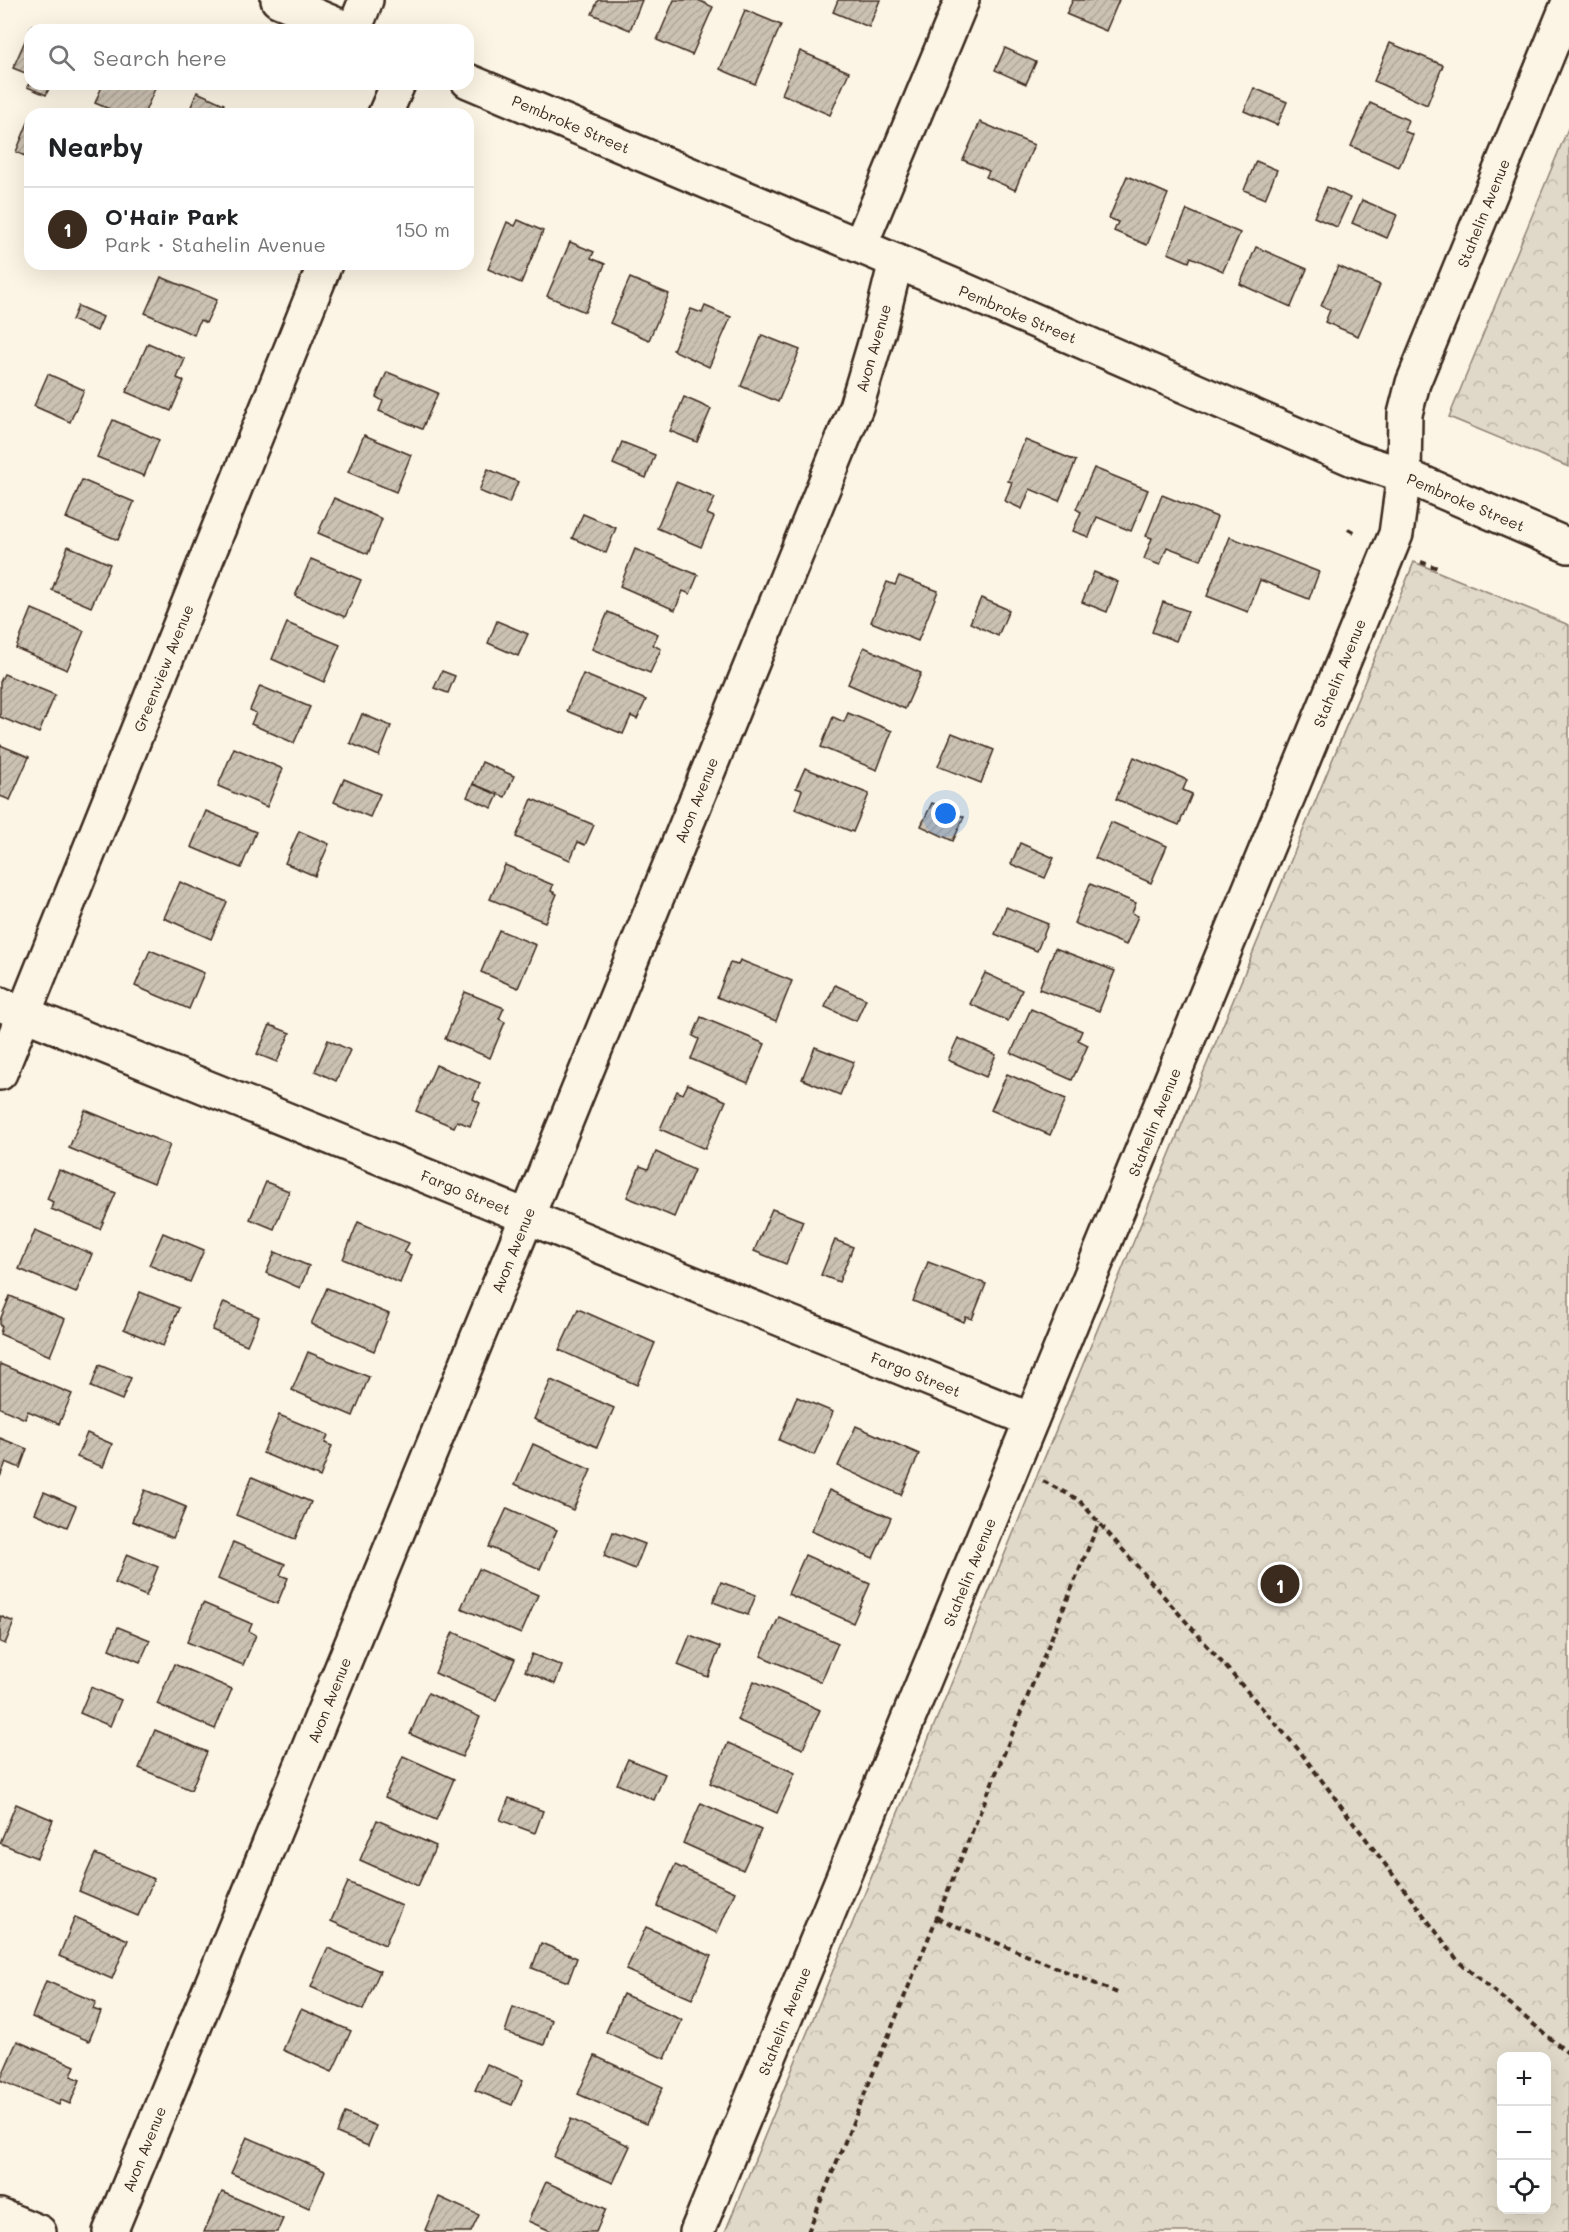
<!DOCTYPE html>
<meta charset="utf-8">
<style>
:root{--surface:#fff;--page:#f2f2f2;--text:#202124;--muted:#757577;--line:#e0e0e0;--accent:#3b2a1e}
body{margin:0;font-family:Mali,sans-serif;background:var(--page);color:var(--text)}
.controls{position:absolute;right:18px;bottom:18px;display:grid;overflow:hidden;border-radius:12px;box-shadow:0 6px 24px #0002}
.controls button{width:54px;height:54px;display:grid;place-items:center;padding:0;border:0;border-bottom:2px solid var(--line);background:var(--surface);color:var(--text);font:30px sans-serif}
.you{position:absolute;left:946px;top:814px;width:21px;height:21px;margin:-15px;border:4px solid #fff;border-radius:50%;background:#1a73e8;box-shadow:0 0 0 9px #1a73e833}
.badge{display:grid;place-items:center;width:39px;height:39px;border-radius:50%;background:var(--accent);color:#fff;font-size:20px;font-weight:700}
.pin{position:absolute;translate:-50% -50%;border:3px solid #fff;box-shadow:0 2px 6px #0006}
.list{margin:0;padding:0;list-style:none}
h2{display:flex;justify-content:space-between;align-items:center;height:78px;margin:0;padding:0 24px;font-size:26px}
h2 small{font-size:20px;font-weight:400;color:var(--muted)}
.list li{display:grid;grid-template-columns:39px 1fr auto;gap:18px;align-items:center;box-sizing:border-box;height:84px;padding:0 24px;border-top:2px solid var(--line)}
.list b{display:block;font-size:22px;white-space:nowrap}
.list p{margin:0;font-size:20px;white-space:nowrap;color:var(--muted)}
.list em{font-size:20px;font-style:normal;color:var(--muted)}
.icon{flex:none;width:33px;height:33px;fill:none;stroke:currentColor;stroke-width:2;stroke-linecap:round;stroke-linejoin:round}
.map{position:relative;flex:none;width:1569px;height:2232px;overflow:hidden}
.search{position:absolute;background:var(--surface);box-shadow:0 6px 24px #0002;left:24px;top:24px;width:450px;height:66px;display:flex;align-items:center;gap:15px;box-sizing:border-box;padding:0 21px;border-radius:18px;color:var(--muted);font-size:22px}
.panel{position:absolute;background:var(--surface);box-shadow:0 6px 24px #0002;left:24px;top:108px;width:450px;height:162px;border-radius:18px}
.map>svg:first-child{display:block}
.park{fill:url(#park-crowns);stroke:#8e8173;stroke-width:1.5;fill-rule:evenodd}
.building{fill:url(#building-hatch);stroke:#3b2a1e;stroke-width:1.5}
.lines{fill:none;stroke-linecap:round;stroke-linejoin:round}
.street-casing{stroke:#3b2a1e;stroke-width:38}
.secondary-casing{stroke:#3b2a1e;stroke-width:38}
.path{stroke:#3b2a1e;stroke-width:4;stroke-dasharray:6 4.5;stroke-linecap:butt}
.street{stroke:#fcf5e5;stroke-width:33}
.secondary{stroke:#fcf5e5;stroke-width:33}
.labels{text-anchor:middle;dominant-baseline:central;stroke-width:5;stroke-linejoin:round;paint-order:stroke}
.street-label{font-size:15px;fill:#3b2a1e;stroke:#fcf5e5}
</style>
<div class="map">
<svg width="1569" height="2232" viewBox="0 0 1569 2232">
<defs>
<pattern id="park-crowns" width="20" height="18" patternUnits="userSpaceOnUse" patternTransform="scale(1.5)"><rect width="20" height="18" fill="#e0d8c8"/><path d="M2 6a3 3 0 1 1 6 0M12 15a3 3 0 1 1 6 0" fill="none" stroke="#c1baab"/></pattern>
<pattern id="building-hatch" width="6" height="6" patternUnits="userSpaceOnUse" patternTransform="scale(1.5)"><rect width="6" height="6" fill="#ccc2b3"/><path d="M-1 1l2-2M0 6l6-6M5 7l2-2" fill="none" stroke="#b0a79a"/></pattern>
</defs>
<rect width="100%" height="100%" fill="#fcf5e5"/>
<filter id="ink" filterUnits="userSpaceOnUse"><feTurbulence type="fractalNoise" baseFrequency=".0167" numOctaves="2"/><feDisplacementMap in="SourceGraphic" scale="12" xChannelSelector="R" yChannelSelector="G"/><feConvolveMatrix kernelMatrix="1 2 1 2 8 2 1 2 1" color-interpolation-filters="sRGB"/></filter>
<g filter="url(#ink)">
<!-- park -->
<g class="park">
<path d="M1569,126V467L1449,417Z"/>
<path d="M1414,562L1569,625V2232H725ZM1546,2056V2210H1502V2056Z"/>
</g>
<!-- building -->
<g class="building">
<path d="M598,0H642L630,30L592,14Z"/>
<path d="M674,0H698L713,7L692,55L657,40Z"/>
<path d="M838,0H880L869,27L833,12Z"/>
<path d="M1073,0H1119L1106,31L1066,14Z"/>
<path d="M745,10L781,25L755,84L720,69Z"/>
<path d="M32,25L44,30H30V75L13,68Z"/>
<path d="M1390,43L1443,65L1427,105L1374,81Z"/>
<path d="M1005,48L1036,62L1026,84L995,70Z"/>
<path d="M800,51L849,72L830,115L782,94Z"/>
<path d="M30,82V84H63L61,89L51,84L46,95L27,87Z"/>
<path d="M103,84H157L144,114H113L114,111L95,103Z"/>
<path d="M1254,88L1287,102L1277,125L1244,111Z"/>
<path d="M197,92L224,104L221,110L231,114H188Z"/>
<path d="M1370,103L1408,120L1404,131L1413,135L1399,167L1351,146Z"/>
<path d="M29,120H30V158L16,152Z"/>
<path d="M980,122L1034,145L1015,190L986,177L989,171L963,160Z"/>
<path d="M1256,161L1277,170L1265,199L1244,190Z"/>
<path d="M1127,176L1168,194L1147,245L1114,231L1118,222L1109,218Z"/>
<path d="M1327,187L1350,198L1337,227L1314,217Z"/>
<path d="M1362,200L1397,215L1387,238L1352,223Z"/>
<path d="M1187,210L1240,233L1223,271L1191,257L1189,262L1168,253Z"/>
<path d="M518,220L543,231L521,283L488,269L507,222L515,226Z"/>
<path d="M570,242L594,252L591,258L605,264L585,312L547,296Z"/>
<path d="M1256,247L1307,269L1291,307L1240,284Z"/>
<path d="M1338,266L1380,285L1358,336L1325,322L1330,310L1321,306Z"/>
<path d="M161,277L217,300L206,323L200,320L194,335L145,313Z"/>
<path d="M630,278L669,294L649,340L610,323Z"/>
<path d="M78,306L103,317L97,331L72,320Z"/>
<path d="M705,306L731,317L709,367L673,350L691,309L702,313Z"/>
<path d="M762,335L800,350L778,402L741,386Z"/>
<path d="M148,343L185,359L177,378L184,381L171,411L126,392Z"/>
<path d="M387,372L438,393L422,429L379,411L383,401L376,397Z"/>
<path d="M48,374L84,390L70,422L34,406Z"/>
<path d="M684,397L711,409L697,442L670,431Z"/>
<path d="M113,420L159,440L144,476L97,457Z"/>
<path d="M364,435L411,455L396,492L348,472Z"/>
<path d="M1025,440L1076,461L1059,501L1030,489L1022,509L1005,501L1012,482L1008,481Z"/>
<path d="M622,442L655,455L646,478L613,464Z"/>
<path d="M1094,468L1148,490L1131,531L1097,517L1089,537L1073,531L1081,512L1076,509Z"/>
<path d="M488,469L518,482L509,503L479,491Z"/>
<path d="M82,480L134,502L118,540L66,518Z"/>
<path d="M676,482L715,498L707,514L714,517L701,547L657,528Z"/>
<path d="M1162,495L1217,517L1201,560L1167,547L1160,565L1144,559L1152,538L1146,536Z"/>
<path d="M334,498L382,519L368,554L318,533Z"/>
<path d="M583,514L616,528L606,553L572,538Z"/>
<path d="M1230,537L1319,572L1309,599L1260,580L1248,612L1207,596Z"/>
<path d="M68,546L110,564L91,607L52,590Z"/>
<path d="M635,549L698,575L690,594L683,591L675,610L620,586Z"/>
<path d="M311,559L361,580L345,617L295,596Z"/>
<path d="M1094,572L1118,582L1107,612L1082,602Z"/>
<path d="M899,576L938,591L918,641L871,622L887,582L895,585Z"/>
<path d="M981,598L1009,610L998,636L970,623Z"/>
<path d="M1163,602L1188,611L1176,641L1152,632Z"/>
<path d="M32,609L84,631L67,670L16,648Z"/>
<path d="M608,612L658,634L653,645L661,649L650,673L592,649Z"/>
<path d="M497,621L528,634L518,656L488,643Z"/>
<path d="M287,623L340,645L324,682L272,659Z"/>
<path d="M864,647L921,673L905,709L848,684Z"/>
<path d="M442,671L455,676L448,693L434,688Z"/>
<path d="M4,674L55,695L39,733L0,717V682Z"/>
<path d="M583,674L646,700L637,719L631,716L623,734L567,711Z"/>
<path d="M260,686L310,707L294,743L251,724L256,713L250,710Z"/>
<path d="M848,713L892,731L877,770L821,747L833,717L844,722Z"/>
<path d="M362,714L391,726L379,756L350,743Z"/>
<path d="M952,733L994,750L981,783L938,766Z"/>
<path d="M0,745L29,757L10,800L0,796Z"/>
<path d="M234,748L283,769L267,807L218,786Z"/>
<path d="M1134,757L1187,780L1183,790L1192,794L1179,825L1116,799Z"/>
<path d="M482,762L514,776L505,797L473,784Z"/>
<path d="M805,768L869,794L853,832L795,809L802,790L796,788Z"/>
<path d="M344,779L380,794L370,817L334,802Z"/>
<path d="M473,784L498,795L492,808L467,797Z"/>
<path d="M532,799L594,825L585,845L578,842L570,860L516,837Z"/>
<path d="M932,803L964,817L953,841L921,826Z"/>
<path d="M206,811L256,832L241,868L191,847Z"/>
<path d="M1111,822L1167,846L1151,883L1095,858Z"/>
<path d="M299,831L329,844L315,876L285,863Z"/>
<path d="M1020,843L1054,858L1045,878L1011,864Z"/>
<path d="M505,865L553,885L551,891L557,894L545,922L490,899Z"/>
<path d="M180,882L227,902L211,939L164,918Z"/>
<path d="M1090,884L1136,903L1132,913L1138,916L1126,945L1074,923Z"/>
<path d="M1006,907L1048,924L1037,951L995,934Z"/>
<path d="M499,930L536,945L518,988L481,972Z"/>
<path d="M1055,948L1115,971L1099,1011L1039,989Z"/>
<path d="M150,950L204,973L189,1009L135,986Z"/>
<path d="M740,960L792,981L776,1021L717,997L730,963L738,965Z"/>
<path d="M985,973L1022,990L1008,1021L970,1004Z"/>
<path d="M835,985L866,999L856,1021L825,1007Z"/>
<path d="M465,992L504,1008L499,1019L505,1022L490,1058L445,1039Z"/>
<path d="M1031,1009L1082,1031L1078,1040L1088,1045L1072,1080L1011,1053Z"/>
<path d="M701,1017L765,1044L748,1083L691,1059L699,1039L693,1036Z"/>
<path d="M270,1025L290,1033L277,1062L257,1054Z"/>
<path d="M958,1038L996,1055L986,1077L948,1060Z"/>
<path d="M328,1040L350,1050L336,1081L315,1071Z"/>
<path d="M815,1047L854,1062L840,1095L802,1079Z"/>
<path d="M436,1065L480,1083L473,1099L480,1103L470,1126L457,1121L454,1127L416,1111Z"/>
<path d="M1007,1074L1066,1099L1050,1135L991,1110Z"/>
<path d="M688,1084L726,1101L705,1149L660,1129L677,1091L683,1094Z"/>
<path d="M85,1110L170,1145L154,1183L69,1148Z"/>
<path d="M656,1152L694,1170L674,1217L627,1197L640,1166L648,1169Z"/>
<path d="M59,1170L116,1193L100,1229L51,1209L53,1202L47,1199Z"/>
<path d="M266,1182L289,1191L274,1229L250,1219Z"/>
<path d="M772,1209L803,1221L786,1264L754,1251Z"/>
<path d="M358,1222L409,1243L404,1252L411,1255L400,1283L343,1259Z"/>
<path d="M35,1230L92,1254L76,1293L19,1269Z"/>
<path d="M163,1233L204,1250L190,1282L149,1265Z"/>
<path d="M835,1240L853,1247L839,1282L821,1275Z"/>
<path d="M275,1252L309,1266L300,1288L266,1273Z"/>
<path d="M928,1262L986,1284L972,1319L966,1317L964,1322L913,1301Z"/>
<path d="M327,1288L389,1314L374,1351L311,1324Z"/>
<path d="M140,1292L179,1308L163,1346L124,1329Z"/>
<path d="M10,1296L65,1319L50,1356L0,1334L2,1326H0V1320Z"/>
<path d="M224,1302L259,1317L247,1345L212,1330Z"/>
<path d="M578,1309L655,1343L637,1385L559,1350Z"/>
<path d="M308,1352L369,1377L353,1416L292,1390Z"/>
<path d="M0,1364L72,1394L59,1424L28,1411L25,1419L0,1408Z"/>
<path d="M99,1365L131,1378L122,1400L91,1387Z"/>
<path d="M551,1380L614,1408L597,1447L534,1419Z"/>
<path d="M797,1397L833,1412L814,1455L779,1440Z"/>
<path d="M279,1415L328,1435L325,1443L332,1446L320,1477L263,1453Z"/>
<path d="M856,1426L919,1454L901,1495L838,1466Z"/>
<path d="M87,1433L112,1444L103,1467L77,1457Z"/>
<path d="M0,1438L27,1449L20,1468L6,1462L0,1477Z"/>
<path d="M533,1444L591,1470L573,1510L515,1484Z"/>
<path d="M252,1477L311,1502L295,1539L236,1515Z"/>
<path d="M145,1490L186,1507L173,1538L132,1521Z"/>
<path d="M829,1490L891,1518L873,1558L811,1531Z"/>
<path d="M44,1492L76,1506L67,1527L35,1513Z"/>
<path d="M507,1508L557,1530L540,1569L489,1547Z"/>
<path d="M613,1532L645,1544L635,1569L604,1556Z"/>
<path d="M233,1542L285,1564L280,1575L288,1578L277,1604L218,1579Z"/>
<path d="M127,1554L158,1567L146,1596L115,1583Z"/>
<path d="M805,1555L870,1584L853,1623L788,1594Z"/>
<path d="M479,1569L538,1595L521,1634L461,1608Z"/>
<path d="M721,1582L756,1595L748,1615L713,1602Z"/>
<path d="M203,1603L252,1624L249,1631L256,1635L243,1665L187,1642Z"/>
<path d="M0,1616L14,1622L5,1644L0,1642Z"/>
<path d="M779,1617L838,1643L821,1682L761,1656Z"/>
<path d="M118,1627L150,1640L140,1662L109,1649Z"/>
<path d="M453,1632L515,1659L496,1700L435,1673Z"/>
<path d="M690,1635L720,1647L708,1677L678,1665Z"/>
<path d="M532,1654L562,1666L555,1684L525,1671Z"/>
<path d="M174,1664L232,1689L215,1729L157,1704Z"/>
<path d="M754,1681L820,1710L803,1749L737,1720Z"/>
<path d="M91,1687L121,1700L110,1726L80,1713Z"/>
<path d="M428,1693L480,1717L462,1757L410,1734Z"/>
<path d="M155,1730L207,1752L191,1790L139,1768Z"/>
<path d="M728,1743L795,1773L777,1813L710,1783Z"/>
<path d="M403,1756L454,1779L436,1820L385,1797Z"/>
<path d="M628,1759L665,1774L654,1800L617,1784Z"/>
<path d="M509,1798L543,1811L535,1833L500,1820Z"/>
<path d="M701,1803L761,1830L743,1870L683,1843Z"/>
<path d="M16,1804L53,1820L37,1858L0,1843Z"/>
<path d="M377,1820L436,1846L418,1886L360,1860Z"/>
<path d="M95,1854L154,1879L138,1916L79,1891Z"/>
<path d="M675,1865L735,1892L717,1933L657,1906Z"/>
<path d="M348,1882L402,1906L385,1945L331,1921Z"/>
<path d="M75,1917L128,1940L112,1979L59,1956Z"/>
<path d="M646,1927L711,1956L692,1999L626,1970Z"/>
<path d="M541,1943L577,1958L568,1982L532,1968Z"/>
<path d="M328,1948L380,1971L363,2010L311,1987Z"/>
<path d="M46,1981L96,2002L93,2009L101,2012L89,2041L32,2017Z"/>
<path d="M623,1994L682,2020L665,2059L606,2032Z"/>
<path d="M513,2007L552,2020L544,2045L505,2032Z"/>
<path d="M301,2009L351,2031L332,2072L283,2050Z"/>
<path d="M17,2041L75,2066L71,2076L80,2080L70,2104L61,2100L59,2105L0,2080Z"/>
<path d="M595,2056L663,2087L646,2124L578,2094Z"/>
<path d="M487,2064L523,2080L512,2105L475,2090Z"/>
<path d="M345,2113L376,2126L368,2146L337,2133Z"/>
<path d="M571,2119L630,2146L613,2183L554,2157Z"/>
<path d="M247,2137L325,2171L309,2208L231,2173Z"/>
<path d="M546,2182L606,2209L596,2232H553L528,2221Z"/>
<path d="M222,2192L283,2219L277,2232H204Z"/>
<path d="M439,2197L479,2215L471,2232H430L425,2230Z"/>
</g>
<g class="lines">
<defs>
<g id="street">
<path d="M354,30L366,0"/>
<path d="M385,114L398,84"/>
<path d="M860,246L962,0"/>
<path d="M1404,475L1569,546"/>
<path d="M0,1004L1031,1420"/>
<path d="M0,1073L325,264"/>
<path d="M0,2216L39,2232"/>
<path d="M110,2232L527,1217L856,407L879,330L896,261"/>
<path d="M697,2232L1396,534L1404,475L1405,414L1413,383L1569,2"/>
</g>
<g id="secondary">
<path d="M278,0L349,30"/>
<path d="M468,81L957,287L1353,459L1404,475"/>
</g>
</defs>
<!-- street casing -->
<use href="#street" class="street-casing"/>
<!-- secondary casing -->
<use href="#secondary" class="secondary-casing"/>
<!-- path -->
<g class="path">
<path d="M1348,529L1357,534"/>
<path d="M1421,562L1440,569"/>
<path d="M1043,1481L1079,1500L1298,1749L1459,1962L1569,2054"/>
<path d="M937,1918L1120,1994"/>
<path d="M808,2232L1099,1522"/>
</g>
<!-- street -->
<use href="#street" class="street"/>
<!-- secondary -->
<use href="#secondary" class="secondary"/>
</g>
</g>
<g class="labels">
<!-- street labels -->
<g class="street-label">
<text transform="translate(571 124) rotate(23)">Pembroke Street</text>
<text transform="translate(1483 213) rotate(-68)">Stahelin Avenue</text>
<text transform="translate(1018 314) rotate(23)">Pembroke Street</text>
<text transform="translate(873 348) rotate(-74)">Avon Avenue</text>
<text transform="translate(1466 502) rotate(23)">Pembroke Street</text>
<text transform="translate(163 668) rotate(-68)">Greenview Avenue</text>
<text transform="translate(1339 673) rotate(-68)">Stahelin Avenue</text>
<text transform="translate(696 800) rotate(-68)">Avon Avenue</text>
<text transform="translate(1154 1122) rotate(-68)">Stahelin Avenue</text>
<text transform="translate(466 1192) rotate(22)">Fargo Street</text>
<text transform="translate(513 1250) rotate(-68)">Avon Avenue</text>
<text transform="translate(916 1374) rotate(22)">Fargo Street</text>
<text transform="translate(969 1572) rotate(-68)">Stahelin Avenue</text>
<text transform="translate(329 1700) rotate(-68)">Avon Avenue</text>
<text transform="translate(784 2021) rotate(-68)">Stahelin Avenue</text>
<text transform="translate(144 2149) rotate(-68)">Avon Avenue</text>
</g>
</g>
</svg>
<div class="controls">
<button>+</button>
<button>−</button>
<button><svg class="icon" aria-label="locate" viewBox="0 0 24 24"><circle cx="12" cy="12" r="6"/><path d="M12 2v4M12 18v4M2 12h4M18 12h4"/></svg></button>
</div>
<div class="you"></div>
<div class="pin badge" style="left:1280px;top:1584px">1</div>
<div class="search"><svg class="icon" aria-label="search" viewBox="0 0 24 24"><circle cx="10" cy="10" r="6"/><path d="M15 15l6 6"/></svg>Search here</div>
<section class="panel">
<h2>Nearby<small></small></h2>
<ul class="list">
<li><span class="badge">1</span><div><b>O'Hair Park</b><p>Park · Stahelin Avenue</p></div><em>150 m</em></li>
</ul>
</section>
</div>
